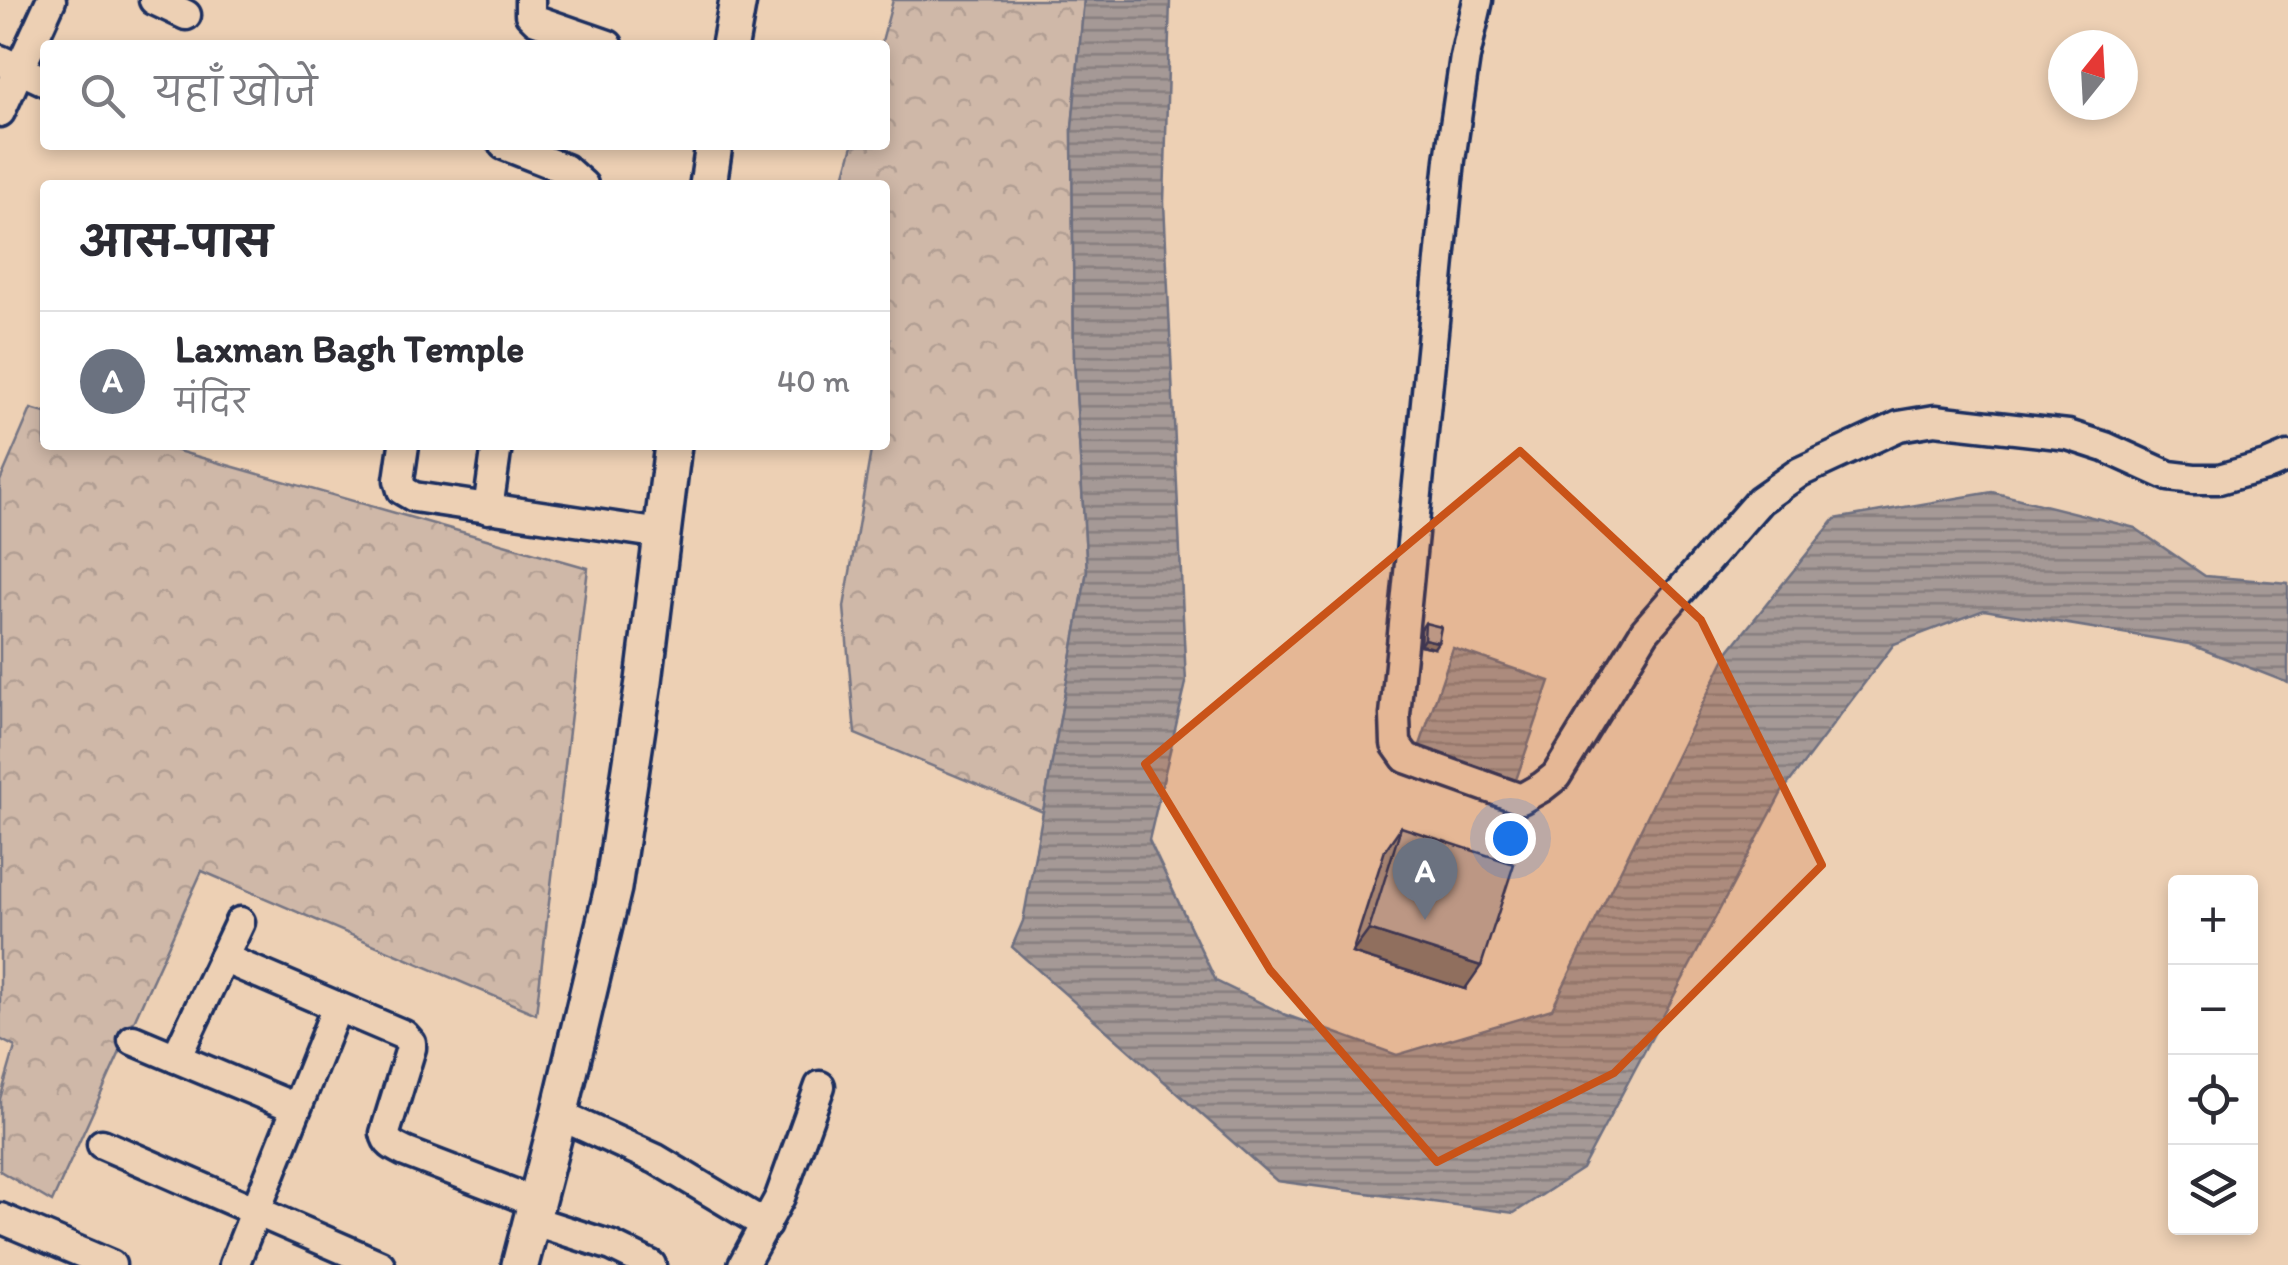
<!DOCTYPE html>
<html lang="hi">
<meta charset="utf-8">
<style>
:root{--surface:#fff;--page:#f2f2f3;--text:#2b2b33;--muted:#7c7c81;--line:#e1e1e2;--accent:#0f766e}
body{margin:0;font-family:Itim,"Playpen Sans Deva",sans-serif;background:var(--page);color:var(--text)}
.controls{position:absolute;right:30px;bottom:30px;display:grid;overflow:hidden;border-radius:10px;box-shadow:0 5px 15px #0003}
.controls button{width:90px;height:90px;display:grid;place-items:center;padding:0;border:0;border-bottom:2px solid var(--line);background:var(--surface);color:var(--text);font:50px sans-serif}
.compass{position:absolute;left:2048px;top:30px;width:90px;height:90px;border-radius:50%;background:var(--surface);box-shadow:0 5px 15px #0003;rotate:18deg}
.you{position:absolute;left:1510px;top:838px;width:35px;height:35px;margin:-25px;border:8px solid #fff;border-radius:50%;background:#1a73e8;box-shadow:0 0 0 15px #1a73e833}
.badge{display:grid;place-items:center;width:65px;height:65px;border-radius:50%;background:var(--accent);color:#fff;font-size:32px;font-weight:700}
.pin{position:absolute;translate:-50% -82px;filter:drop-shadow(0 2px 5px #0008)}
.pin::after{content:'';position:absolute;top:52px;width:35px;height:30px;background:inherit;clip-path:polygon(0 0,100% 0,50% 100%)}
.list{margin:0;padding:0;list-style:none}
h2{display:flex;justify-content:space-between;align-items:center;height:130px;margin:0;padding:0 40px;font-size:42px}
h2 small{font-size:32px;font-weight:400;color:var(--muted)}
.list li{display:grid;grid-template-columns:65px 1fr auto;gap:30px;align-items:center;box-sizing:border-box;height:140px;padding:0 40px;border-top:2px solid var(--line)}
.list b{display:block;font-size:38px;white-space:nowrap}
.list p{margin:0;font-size:32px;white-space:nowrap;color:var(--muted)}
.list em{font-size:32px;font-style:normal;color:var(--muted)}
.icon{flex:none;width:55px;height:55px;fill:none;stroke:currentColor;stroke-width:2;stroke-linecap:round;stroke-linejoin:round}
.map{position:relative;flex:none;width:2288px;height:1265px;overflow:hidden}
.search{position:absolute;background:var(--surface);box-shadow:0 5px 15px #0003;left:40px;top:40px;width:850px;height:110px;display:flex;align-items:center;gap:25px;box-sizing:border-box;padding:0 35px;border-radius:10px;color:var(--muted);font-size:38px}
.panel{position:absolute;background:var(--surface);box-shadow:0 5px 15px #0003;left:40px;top:180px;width:850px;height:270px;border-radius:10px}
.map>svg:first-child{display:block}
.forest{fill:url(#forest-crowns);stroke:#757483;stroke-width:2.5}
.water{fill:url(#water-rules);stroke:#6e6f80;stroke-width:2.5}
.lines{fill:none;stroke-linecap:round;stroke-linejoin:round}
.minor-casing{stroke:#1b2f5e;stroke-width:35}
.major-casing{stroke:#1b2f5e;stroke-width:42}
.minor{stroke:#edd0b4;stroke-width:28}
.major{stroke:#edd0b4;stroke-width:35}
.wall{fill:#9f9089;stroke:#1b2f5e;stroke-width:2.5}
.shaded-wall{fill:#82766f;stroke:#1b2f5e;stroke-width:2.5}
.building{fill:#b9a89f;stroke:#1b2f5e;stroke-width:2.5}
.marked{fill:#c95318;fill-opacity:0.2;stroke:#c95318;stroke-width:8;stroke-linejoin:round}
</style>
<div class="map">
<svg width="2288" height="1265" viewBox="0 0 2288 1265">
<defs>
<pattern id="forest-crowns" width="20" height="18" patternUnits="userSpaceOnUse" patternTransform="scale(2.5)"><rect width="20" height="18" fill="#cfb8a8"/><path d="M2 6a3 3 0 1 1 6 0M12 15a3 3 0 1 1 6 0" fill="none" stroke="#b19e93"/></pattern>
<pattern id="water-rules" width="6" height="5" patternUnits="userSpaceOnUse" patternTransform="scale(2.5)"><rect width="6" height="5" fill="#a59996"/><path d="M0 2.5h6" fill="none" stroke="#867d7e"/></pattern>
</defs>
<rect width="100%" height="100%" fill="#edd0b4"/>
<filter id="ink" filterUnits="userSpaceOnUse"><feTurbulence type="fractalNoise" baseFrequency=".01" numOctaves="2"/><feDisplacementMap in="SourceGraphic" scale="20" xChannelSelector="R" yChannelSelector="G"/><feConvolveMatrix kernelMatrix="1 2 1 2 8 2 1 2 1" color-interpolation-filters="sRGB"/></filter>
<g filter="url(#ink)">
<!-- forest -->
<g class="forest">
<path d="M893,0H1084L1072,128L1074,358L1087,571L1043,812L855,734L844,607L872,445H885V367L890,339L885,335V185H842L853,145H885V45H881Z"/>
<path d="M31,409L45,413V445H157L588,568L536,1014L202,871L52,1202L0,1171V1099L15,1047L0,1039V481Z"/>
</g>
<!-- water -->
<g class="water">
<path d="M1084,0H1170L1164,202L1186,683L1149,840L1216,981L1286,1015L1397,1055L1552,1009L1728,652L1835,519L1992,492L2135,528L2205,576L2288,583V683L2189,644L1984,610L1894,644L1782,792L1582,1169L1514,1213L1277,1181L1012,947L1023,921L1087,571L1074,358L1072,128Z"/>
<path d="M1453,648L1550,681L1516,780L1419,748Z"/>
</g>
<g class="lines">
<defs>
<g id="minor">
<path d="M154,0L186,15"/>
<path d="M530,0V14L536,20L608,45"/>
<path d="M1478,0L1465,57L1450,160L1395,715L1396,744L1406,758L1521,799L1542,787L1556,776L1645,631L1760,500L1800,472L1899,426L1935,420L2068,435L2105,447L2169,476L2194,479H2219L2269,465L2288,457"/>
<path d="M0,60L45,81"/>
<path d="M0,112L51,0"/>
<path d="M504,145L565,169L583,185"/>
<path d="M404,445L399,480L402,490L414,497L662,534"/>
<path d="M488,509L497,445"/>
<path d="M223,958L404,1035L411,1043V1048L385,1133C387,1144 395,1147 405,1152L535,1202"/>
<path d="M133,1040L296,1108"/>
<path d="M176,1058L240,922"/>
<path d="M559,1115L656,1159L766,1225"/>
<path d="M102,1144L380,1265"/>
<path d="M0,1218L111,1265"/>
<path d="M531,1220L612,1246L651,1265"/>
<path d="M234,1265L337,1007"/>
<path d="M743,1265L780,1197L820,1086"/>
</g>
<g id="major">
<path d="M730,45L738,0"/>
<path d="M708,185L714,145"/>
<path d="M520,1265L559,1115L613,888L644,681L673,445"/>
</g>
</defs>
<!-- minor casing -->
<use href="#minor" class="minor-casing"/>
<!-- major casing -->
<use href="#major" class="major-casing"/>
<!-- minor -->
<use href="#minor" class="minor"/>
<!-- major -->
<use href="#major" class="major"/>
</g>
<!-- wall -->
<g class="wall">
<path d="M1425,623L1434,648L1420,645L1421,629Z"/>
<path d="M1401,827L1465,989L1352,953L1385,850Z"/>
</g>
<!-- shaded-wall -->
<g class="shaded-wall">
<path d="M1424,639L1438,642L1434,648L1420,645Z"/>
<path d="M1369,930L1481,966L1465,989L1352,953Z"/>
</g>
<!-- building -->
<g class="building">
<path d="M1425,623L1441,627L1438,642L1424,639Z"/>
<path d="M1401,827L1514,864L1481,966L1369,930Z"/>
</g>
</g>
<!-- marked area -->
<path class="marked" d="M1520,451L1701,620L1822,865L1614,1073L1437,1162L1270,970L1145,764Z"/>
</svg>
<div class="controls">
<button>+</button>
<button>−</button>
<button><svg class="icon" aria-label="locate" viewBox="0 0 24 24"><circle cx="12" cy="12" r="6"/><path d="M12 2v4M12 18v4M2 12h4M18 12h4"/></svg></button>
<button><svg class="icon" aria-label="layers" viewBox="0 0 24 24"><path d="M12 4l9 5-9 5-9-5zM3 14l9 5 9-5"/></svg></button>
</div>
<svg class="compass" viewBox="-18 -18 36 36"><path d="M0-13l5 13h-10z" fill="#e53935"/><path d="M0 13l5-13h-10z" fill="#7c7c81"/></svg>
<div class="you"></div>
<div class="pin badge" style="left:1425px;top:920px;background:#6b7280">A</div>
<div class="search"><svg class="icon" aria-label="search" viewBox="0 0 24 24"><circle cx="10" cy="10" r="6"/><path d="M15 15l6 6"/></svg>यहाँ खोजें</div>
<section class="panel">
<h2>आस-पास<small></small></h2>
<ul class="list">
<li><span class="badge" style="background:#6b7280">A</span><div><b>Laxman Bagh Temple</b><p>मंदिर</p></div><em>40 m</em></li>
</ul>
</section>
</div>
